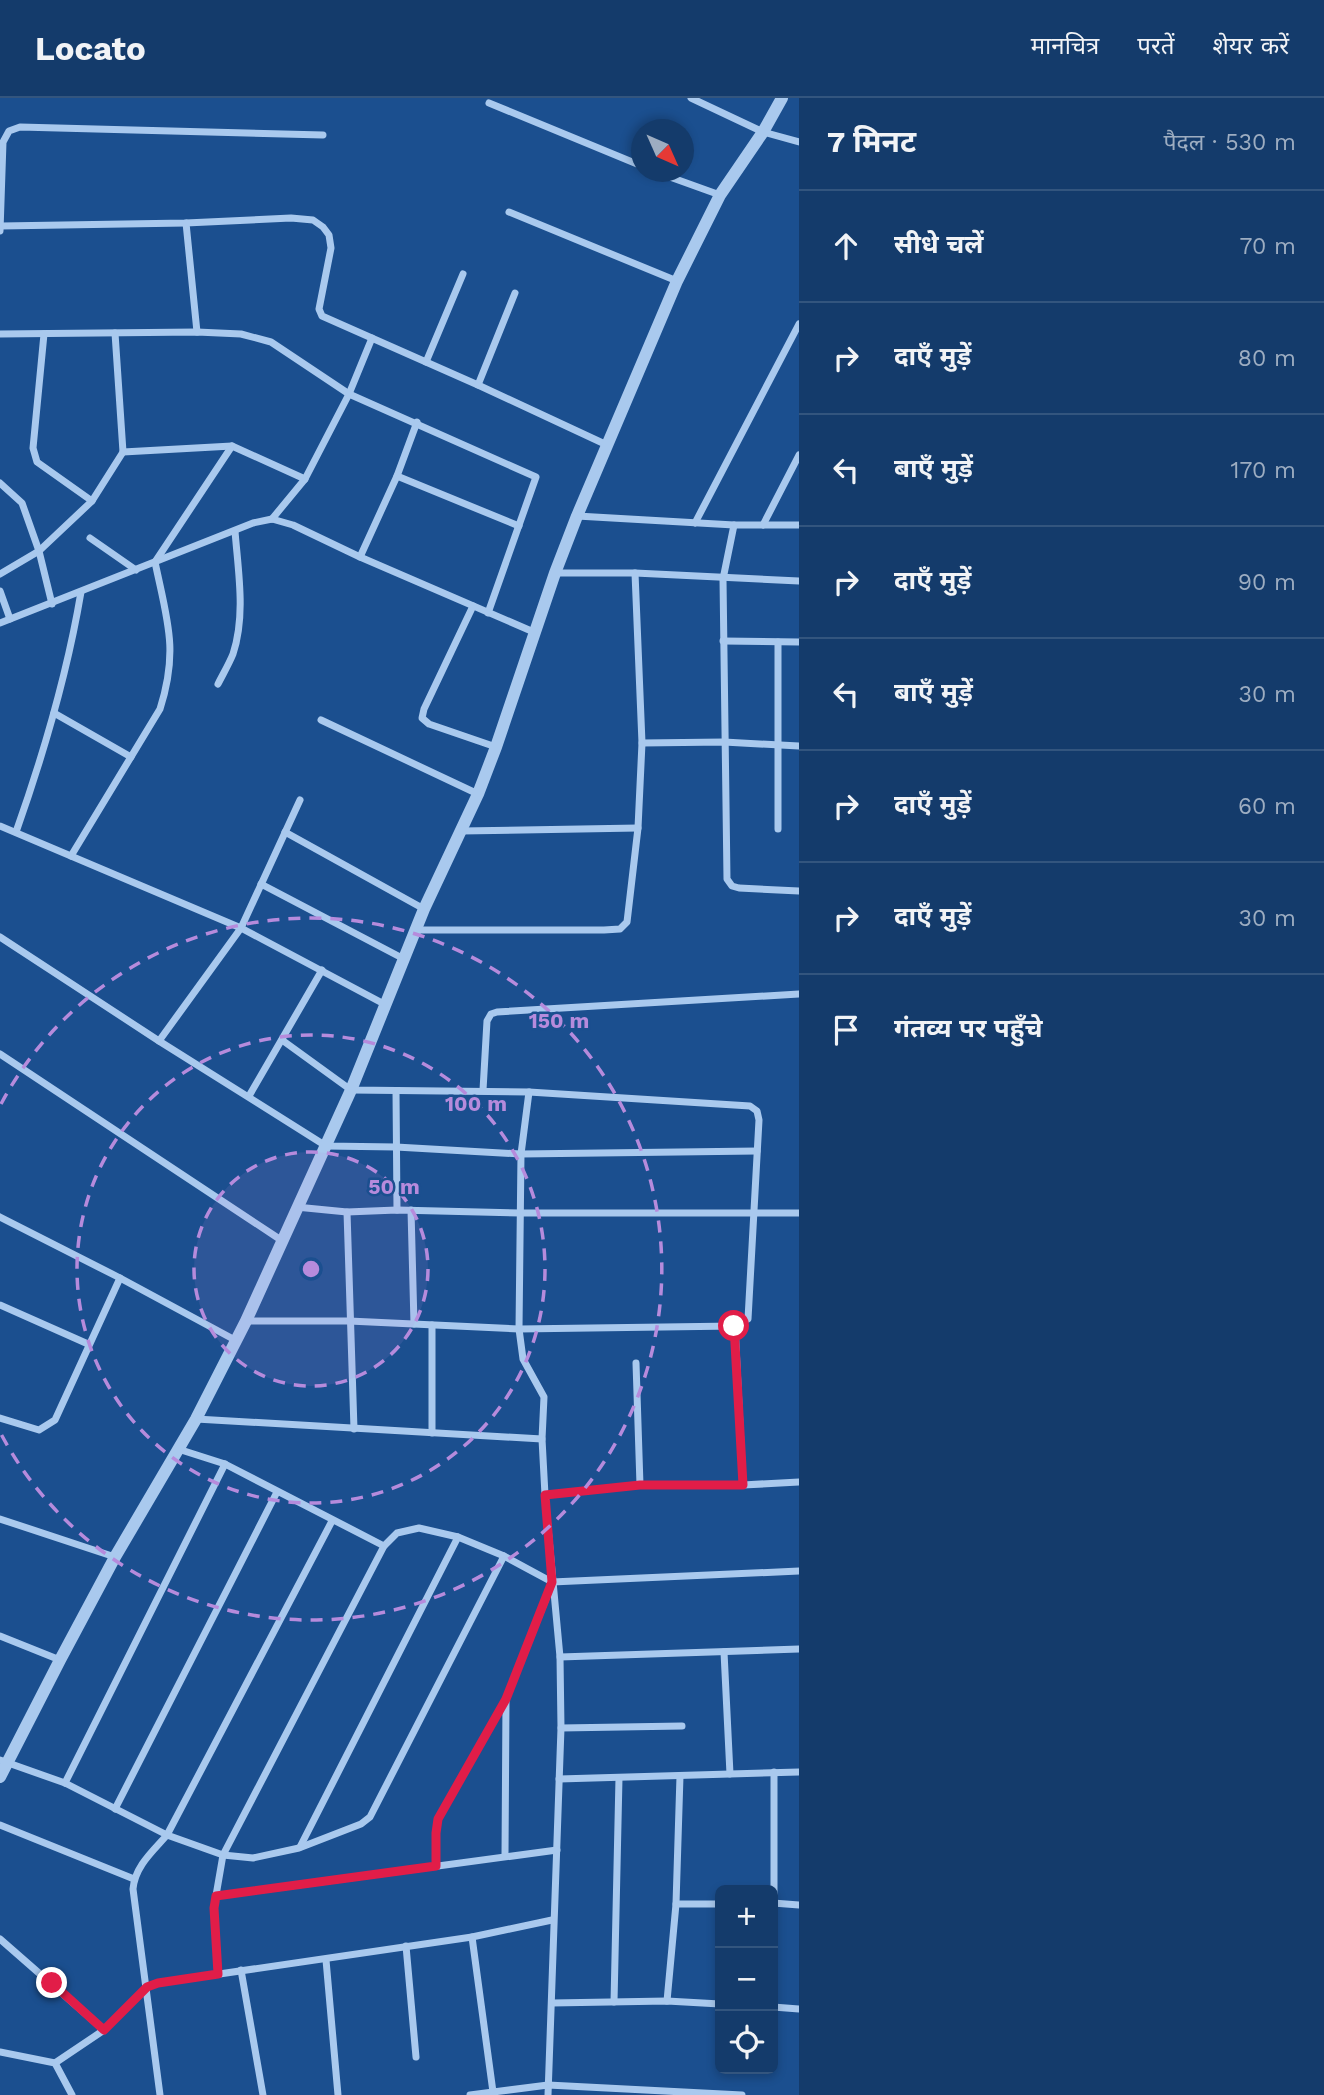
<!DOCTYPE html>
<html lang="hi">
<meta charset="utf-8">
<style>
:root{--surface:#143b6b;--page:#1d4271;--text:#f1f3f6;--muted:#9dadc1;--line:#33557e}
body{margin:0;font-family:"Work Sans","Noto Sans Devanagari",sans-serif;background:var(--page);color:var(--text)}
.controls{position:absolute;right:21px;bottom:21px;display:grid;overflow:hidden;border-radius:10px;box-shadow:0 4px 10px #0003}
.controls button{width:63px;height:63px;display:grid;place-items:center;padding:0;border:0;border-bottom:2px solid var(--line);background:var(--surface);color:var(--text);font:35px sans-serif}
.compass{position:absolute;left:631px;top:21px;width:63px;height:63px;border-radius:50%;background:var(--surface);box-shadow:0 4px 10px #0003;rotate:135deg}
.stop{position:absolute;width:21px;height:21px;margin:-16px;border:5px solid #e11d48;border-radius:50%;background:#fff}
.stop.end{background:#e11d48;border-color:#fff;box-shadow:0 2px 7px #0008}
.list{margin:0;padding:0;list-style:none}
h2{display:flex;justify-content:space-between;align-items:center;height:91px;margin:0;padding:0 28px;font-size:30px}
h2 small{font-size:23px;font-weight:400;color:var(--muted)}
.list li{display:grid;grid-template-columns:46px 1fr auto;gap:21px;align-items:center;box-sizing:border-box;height:112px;padding:0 28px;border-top:2px solid var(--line)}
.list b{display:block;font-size:26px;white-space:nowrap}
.list em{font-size:23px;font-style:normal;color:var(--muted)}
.icon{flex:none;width:38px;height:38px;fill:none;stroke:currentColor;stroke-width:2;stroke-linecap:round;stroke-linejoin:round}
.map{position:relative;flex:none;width:799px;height:1997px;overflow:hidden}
header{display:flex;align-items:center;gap:42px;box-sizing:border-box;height:98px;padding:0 35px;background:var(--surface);border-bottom:2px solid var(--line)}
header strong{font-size:33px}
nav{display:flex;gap:38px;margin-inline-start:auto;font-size:24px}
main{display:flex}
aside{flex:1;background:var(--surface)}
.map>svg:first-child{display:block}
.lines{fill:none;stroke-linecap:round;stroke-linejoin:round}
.minor{stroke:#a9c9ee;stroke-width:7}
.tertiary{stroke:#a9c9ee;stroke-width:12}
.route{stroke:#e11d48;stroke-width:9}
.ring{fill:none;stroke:#b68bdc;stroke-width:3.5;stroke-dasharray:12 9}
.centre{fill:#b68bdc;stroke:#1b4f8f;stroke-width:3.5}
.ring-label{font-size:21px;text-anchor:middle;font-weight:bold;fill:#b68bdc;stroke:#1b4f8f;stroke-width:5;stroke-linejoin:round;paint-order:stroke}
</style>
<header>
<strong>Locato</strong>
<nav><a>मानचित्र</a><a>परतें</a><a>शेयर करें</a></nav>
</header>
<main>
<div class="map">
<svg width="799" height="1997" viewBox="0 0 799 1997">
<rect width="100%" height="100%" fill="#1b4f8f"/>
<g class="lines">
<!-- minor -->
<g class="minor">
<path d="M691,0L763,34L799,44"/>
<path d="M489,5L642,68"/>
<path d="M656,74L720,97"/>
<path d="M509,114L677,183"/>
<path d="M186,125L197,234"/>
<path d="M1,128L186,125L291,120L313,122L323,129L329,137L331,150L319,211L322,218L478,287L607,347"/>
<path d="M0,133L3,44L9,33L20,29L323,37"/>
<path d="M0,236L197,234L241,236L271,244L349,296L536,379L488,515"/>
<path d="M44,236L33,350L37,364L92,403"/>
<path d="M426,264L463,176"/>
<path d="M478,287L515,195"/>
<path d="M123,354L232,348L305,381"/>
<path d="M397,378L519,428"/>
<path d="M0,385L22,405L39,453L52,506"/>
<path d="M577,418L734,427H799"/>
<path d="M272,421L305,381L349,296L372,240"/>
<path d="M695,425L799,226"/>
<path d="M734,427L723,481L727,781L732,788L739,790L799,793"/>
<path d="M763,427L799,357"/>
<path d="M90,440L136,472"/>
<path d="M360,459L397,378L417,324"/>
<path d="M555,475H635L799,483"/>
<path d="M0,476L39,453L92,403L123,354L115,235"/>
<path d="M0,493L10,521"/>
<path d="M473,508L424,611L422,620L429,626L496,649"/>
<path d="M0,525L253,425L272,421L293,427L360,459L536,535"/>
<path d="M723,543L799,544"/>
<path d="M218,586C223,576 229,566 233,556C246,517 238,472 235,433"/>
<path d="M54,615L131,659"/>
<path d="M321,622L478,696"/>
<path d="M642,645L724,644L799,648"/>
<path d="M0,728L241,830L386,907"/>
<path d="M778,731V544"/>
<path d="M461,733L638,730"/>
<path d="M16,734C44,655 67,577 81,494"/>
<path d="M285,734L424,811"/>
<path d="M71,758L160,611C179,552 167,522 155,464L232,348"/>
<path d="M261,786L404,861"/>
<path d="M414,832H604L620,831L627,824L638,730L642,645L635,475"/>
<path d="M0,839L159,943L326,1048L396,1049L521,1056L757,1053"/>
<path d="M159,943L241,830L300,702"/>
<path d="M0,956L281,1142"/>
<path d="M483,992L487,923L491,916L497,914L799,896"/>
<path d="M396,993L397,1112"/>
<path d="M529,994L521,1056L519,1231L523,1261L544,1299L542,1341L545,1397L560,1559L561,1630L548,1997"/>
<path d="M249,998L322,872"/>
<path d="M296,1109L347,1114L397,1112L520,1115H799"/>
<path d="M411,1112L414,1226"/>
<path d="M347,1114L354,1331"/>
<path d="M0,1119L120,1180L235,1242"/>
<path d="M0,1207L88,1246"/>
<path d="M246,1223H349L519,1231L735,1228L748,1221L759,1022L757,1013L750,1008L529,994L351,992L282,942"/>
<path d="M432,1227V1335"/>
<path d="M735,1228L743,1387"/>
<path d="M636,1265L640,1387"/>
<path d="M0,1320L39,1332L55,1322L120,1180"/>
<path d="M196,1321L542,1341"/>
<path d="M178,1351L225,1366L384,1448"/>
<path d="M545,1397L640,1387H743L799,1384"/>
<path d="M0,1421L115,1459"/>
<path d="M0,1538L60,1562"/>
<path d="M724,1554L730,1676"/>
<path d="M560,1559L799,1551"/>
<path d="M561,1630L682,1628"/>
<path d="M0,1662L65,1685L167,1737L223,1757L253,1760L299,1750L361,1726L370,1719L504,1458"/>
<path d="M774,1674V1805"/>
<path d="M559,1681L799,1674"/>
<path d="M65,1685L225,1366"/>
<path d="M115,1711L277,1394"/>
<path d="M0,1727L134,1781"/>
<path d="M300,1749L458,1439"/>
<path d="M505,1758L506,1602"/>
<path d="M436,1768V1735L438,1721L506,1601L551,1488"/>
<path d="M216,1798L557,1752"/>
<path d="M773,1805L799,1807"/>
<path d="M676,1806H720"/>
<path d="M472,1839L493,1994"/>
<path d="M0,1841L104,1932"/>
<path d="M406,1848L416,1959"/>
<path d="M326,1862L338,1997"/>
<path d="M241,1872L263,1997"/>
<path d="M218,1876L214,1809L223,1757L384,1448L397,1435L419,1430L458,1439L504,1458L552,1484L799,1473"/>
<path d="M667,1903L676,1806L680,1678"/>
<path d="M614,1904L619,1680"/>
<path d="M552,1905L667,1903L720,1906"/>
<path d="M773,1909L799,1911"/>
<path d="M0,1954L55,1965L72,1997"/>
<path d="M55,1965L104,1932L147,1889L158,1885L472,1839L552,1822"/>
<path d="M160,1997L133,1791C135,1768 153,1753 167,1737L332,1423"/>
<path d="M470,1997L548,1987L742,1997"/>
</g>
<!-- tertiary -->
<path class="tertiary" d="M0,1679L60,1562L115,1459L196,1321L246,1223L351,992L424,811L478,696L496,649L555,475L577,418L677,183L720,97L763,34L782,0"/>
</g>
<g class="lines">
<!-- route -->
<path class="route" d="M52,1885L104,1932L147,1889L158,1885L218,1876L214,1810L216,1798L436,1768V1735L438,1721L506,1601L552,1484L545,1397L640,1387H743L734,1228"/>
</g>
<!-- distance rings -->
<circle cx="311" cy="1171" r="117" fill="#b68bdc" fill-opacity=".12"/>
<g class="ring">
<circle cx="311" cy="1171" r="117"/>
<circle cx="311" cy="1171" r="234"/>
<path d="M1 1006A351 351 0 1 1 1 1336"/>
</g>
<circle cx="311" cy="1171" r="10" class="centre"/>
<g class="ring-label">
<text x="559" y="930">150 m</text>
<text x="476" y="1013">100 m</text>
<text x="394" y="1096">50 m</text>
</g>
</svg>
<div class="controls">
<button>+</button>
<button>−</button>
<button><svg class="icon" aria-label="locate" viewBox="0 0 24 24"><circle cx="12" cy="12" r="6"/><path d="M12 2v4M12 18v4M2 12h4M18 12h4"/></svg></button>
</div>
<svg class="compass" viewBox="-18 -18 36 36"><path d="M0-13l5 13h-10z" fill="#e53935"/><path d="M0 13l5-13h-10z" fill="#9dadc1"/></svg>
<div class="stop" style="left:734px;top:1228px"></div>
<div class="stop end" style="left:52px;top:1885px"></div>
</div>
<aside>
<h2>7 मिनट<small>पैदल · 530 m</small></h2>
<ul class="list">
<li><svg class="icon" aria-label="ahead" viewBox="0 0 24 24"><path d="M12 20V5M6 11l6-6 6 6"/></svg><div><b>सीधे चलें</b></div><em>70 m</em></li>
<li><svg class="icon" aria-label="right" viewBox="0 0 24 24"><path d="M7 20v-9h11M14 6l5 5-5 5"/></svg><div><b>दाएँ मुड़ें</b></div><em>80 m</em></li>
<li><svg class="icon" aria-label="left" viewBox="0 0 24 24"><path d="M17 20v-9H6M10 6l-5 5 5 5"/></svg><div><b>बाएँ मुड़ें</b></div><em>170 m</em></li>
<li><svg class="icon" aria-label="right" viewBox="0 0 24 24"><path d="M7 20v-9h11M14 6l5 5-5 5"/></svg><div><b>दाएँ मुड़ें</b></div><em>90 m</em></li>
<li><svg class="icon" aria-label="left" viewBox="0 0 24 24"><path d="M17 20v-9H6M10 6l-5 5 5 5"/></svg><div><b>बाएँ मुड़ें</b></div><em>30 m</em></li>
<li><svg class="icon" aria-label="right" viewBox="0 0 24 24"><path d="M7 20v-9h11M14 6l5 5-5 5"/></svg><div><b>दाएँ मुड़ें</b></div><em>60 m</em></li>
<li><svg class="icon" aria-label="right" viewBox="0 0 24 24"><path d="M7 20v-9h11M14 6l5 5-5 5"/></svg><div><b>दाएँ मुड़ें</b></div><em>30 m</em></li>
<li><svg class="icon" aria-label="arrive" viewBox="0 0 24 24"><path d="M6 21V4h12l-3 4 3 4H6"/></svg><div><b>गंतव्य पर पहुँचे</b></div></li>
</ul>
</aside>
</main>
